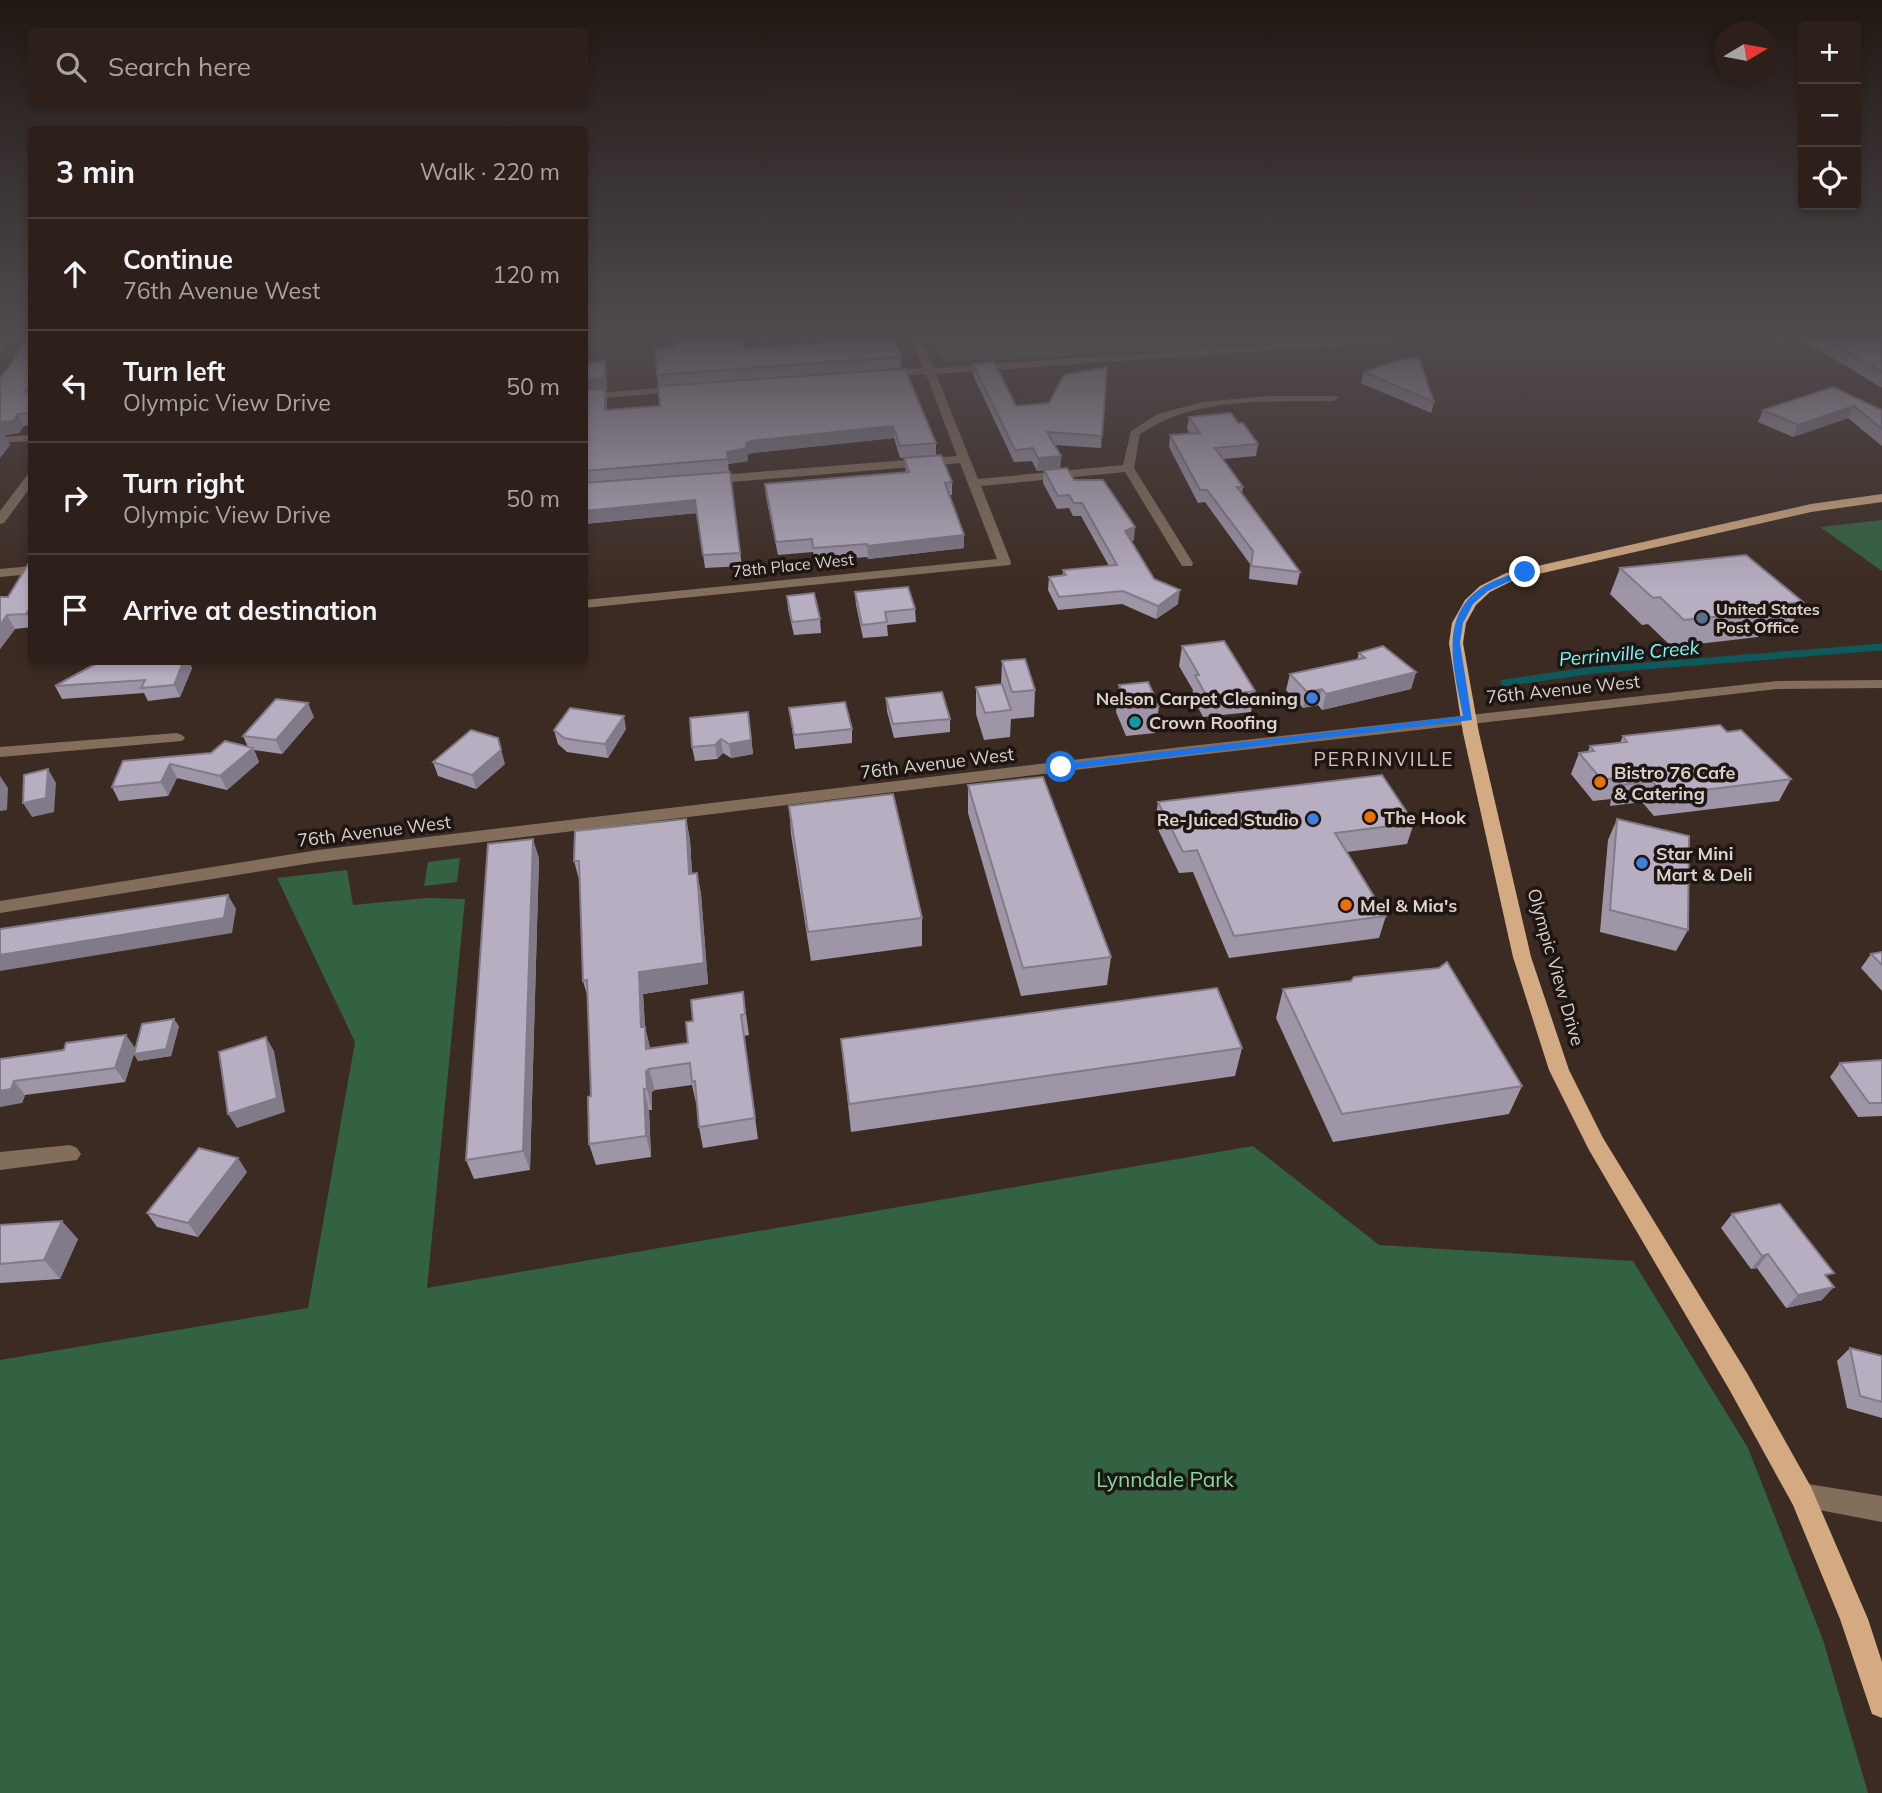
<!DOCTYPE html>
<meta charset="utf-8">
<style>
:root{--surface:#2d201a;--page:#352823;--text:#f1f3f6;--muted:#a7a3a2;--line:#483e39}
body{margin:0;font-family:Mulish,sans-serif;background:var(--page);color:var(--text)}
.controls{position:absolute;right:21px;top:21px;display:grid;overflow:hidden;border-radius:7px;box-shadow:0 4px 10px #0003}
.controls button{width:63px;height:63px;display:grid;place-items:center;padding:0;border:0;border-bottom:2px solid var(--line);background:var(--surface);color:var(--text);font:35px sans-serif}
.compass{position:absolute;left:1714px;top:21px;width:63px;height:63px;border-radius:50%;background:var(--surface);box-shadow:0 4px 10px #0003;rotate:80deg}
.stop{position:absolute;width:21px;height:21px;margin:-16px;border:5px solid #1a73e8;border-radius:50%;background:#fff}
.stop.end{background:#1a73e8;border-color:#fff;box-shadow:0 2px 7px #0008}
.list{margin:0;padding:0;list-style:none}
h2{display:flex;justify-content:space-between;align-items:center;height:91px;margin:0;padding:0 28px;font-size:30px}
h2 small{font-size:23px;font-weight:400;color:var(--muted)}
.list li{display:grid;grid-template-columns:46px 1fr auto;gap:21px;align-items:center;box-sizing:border-box;height:112px;padding:0 28px;border-top:2px solid var(--line)}
.list b{display:block;font-size:26px;white-space:nowrap}
.list p{margin:0;font-size:23px;white-space:nowrap;color:var(--muted)}
.list em{font-size:23px;font-style:normal;color:var(--muted)}
.icon{flex:none;width:38px;height:38px;fill:none;stroke:currentColor;stroke-width:2;stroke-linecap:round;stroke-linejoin:round}
.map{position:relative;flex:none;width:1882px;height:1793px;overflow:hidden}
.search{position:absolute;background:var(--surface);box-shadow:0 4px 10px #0003;left:28px;top:28px;width:560px;height:77px;display:flex;align-items:center;gap:18px;box-sizing:border-box;padding:0 24px;border-radius:7px;color:var(--muted);font-size:26px}
.panel{position:absolute;background:var(--surface);box-shadow:0 4px 10px #0003;left:28px;top:126px;width:560px;height:539px;border-radius:7px}
.map>svg:first-child{display:block}
.green{fill:#336243}
.lines{fill:none;stroke-linecap:round;stroke-linejoin:round}
.stream{stroke:#0e595b;stroke-width:7}
.minor{fill:#826e5b;fill-rule:evenodd}
.major{fill:#d4aa83;fill-rule:evenodd}
.wall{fill:#9e96a7}
.shaded-wall{fill:#817a88}
.building{fill:#b8aec2;stroke:#817a88;stroke-width:2}
.route{fill:#1a73e8}
.service-dot{fill:#5c6f8a;stroke:#1d1612;stroke-width:2.5}
.shop-dot{fill:#3f7fe0;stroke:#1d1612;stroke-width:2.5}
.culture-dot{fill:#0f9aa8;stroke:#1d1612;stroke-width:2.5}
.food-dot{fill:#e8710a;stroke:#1d1612;stroke-width:2.5}
.labels{text-anchor:middle;dominant-baseline:central;stroke-width:7;stroke-linejoin:round;paint-order:stroke}
.far-street-label{font-size:16px;fill:#dcd1cb;stroke:#1d1612}
.far-poi-label{font-size:16px;font-weight:bold;fill:#dcd1cb;stroke:#1d1612;text-anchor:start}
.street-label{font-size:18px;fill:#dcd1cb;stroke:#1d1612}
.poi-label{font-size:18px;font-weight:bold;fill:#dcd1cb;stroke:#1d1612;text-anchor:start}
.water-label{font-size:19px;font-style:italic;fill:#77f9fb;stroke:#1d1612}
.neighbourhood-label{font-size:19px;letter-spacing:2px;fill:#dac4b9;stroke:#1d1612}
.near-park-label{font-size:21px;fill:#83d79f;stroke:#1d1612}
</style>
<div class="map">
<svg width="1882" height="1793" viewBox="0 0 1882 1793">
<rect width="100%" height="100%" fill="#3c2b22"/>
<!-- green -->
<g class="green">
<path d="M930,339H1354L954,362C938,362 936,353 930,339Z"/>
<path d="M1882,520V571L1820,527Z"/>
<path d="M460,858L457,882L424,886L428,862Z"/>
<path d="M347,870L353,905L427,898L465,899L427,1288L1253,1146L1379,1245L1633,1261L1748,1448L1823,1640L1868,1793H0V1360L308,1308L355,1042L277,878Z"/>
</g>
<g class="lines">
<!-- stream -->
<path class="stream" d="M1504,683L1594,670L1882,647"/>
<!-- minor -->
<g class="minor">
<path d="M3,339H13L0,351V342Z"/>
<path d="M912,339H922L933,368L1350,339H1396L1391,342L936,374L978,479L1123,465L1131,431L1158,414L1202,402L1269,396H1337L1338,398L1333,401C1268,402 1196,396 1140,434L1134,468L1193,563L1192,566H1182L1125,472L981,486L1011,562L1010,565L584,608V600L997,559L960,463L707,484L701,480L707,476L957,456L926,374L885,377L880,374L885,371L923,368Z"/>
<path d="M682,386L687,389L686,391L584,400V394Z"/>
<path d="M32,435V441L0,443V437Z"/>
<path d="M32,473V485L4,523L0,524V511L28,474Z"/>
<path d="M32,566V574L0,577V569Z"/>
<path d="M1882,680V688L1777,689L1190,756L318,862L0,913V901L318,850L1190,746L1777,681Z"/>
<path d="M177,733L182,735L185,738L182,741L0,757V747Z"/>
<path d="M70,1145L77,1148L81,1154L77,1160L0,1170V1152Z"/>
<path d="M1802,1483L1882,1496V1522L1793,1505L1789,1496L1793,1487Z"/>
</g>
<!-- major -->
<path class="major" d="M1882,494V502L1811,512L1516,579L1490,592L1476,605L1466,623L1463,643L1479,733L1531,957L1569,1070L1603,1138L1747,1373L1811,1487L1868,1619L1882,1662V1718L1872,1714L1840,1619L1793,1505L1729,1389L1589,1150L1549,1070L1513,957L1463,733L1449,643L1452,623L1465,600L1480,586L1506,573L1811,504Z"/>
</g>
<!-- wall -->
<g class="wall">
<path d="M32,339V425L24,426L19,433L5,435L10,445L0,458V378L15,359L14,356Z"/>
<path d="M1801,339H1882V388Z"/>
<path d="M744,349L901,357V368L716,382L905,369L936,443V455L900,458L894,438L752,453L747,455L748,461L728,464L742,566L705,568L697,513L584,524V363L605,361L607,373V390H605L607,410L660,406L657,375Z"/>
<path d="M973,364L1016,406L1049,403L1107,367L1101,448L1054,445L1061,456L1060,468L1037,471L1032,461L1014,462L973,375Z"/>
<path d="M1364,372L1434,402L1431,413L1361,383Z"/>
<path d="M1833,387L1882,410V446L1848,418L1793,437L1758,422L1763,410Z"/>
<path d="M1189,417L1238,423L1258,444L1256,456L1223,459L1243,487L1242,493L1300,572L1297,585L1249,579L1250,564L1205,502L1198,503L1169,447L1170,435L1190,434L1187,429Z"/>
<path d="M904,458L952,482V495H949L964,535V548L868,559L867,557L814,561L813,552L778,555L766,497L765,484L906,473Z"/>
<path d="M1044,470L1074,480L1134,540L1131,541L1154,579L1178,604L1156,619L1122,604L1058,610L1048,590L1049,577L1063,576V570L1109,566L1081,516H1073L1069,508L1057,509L1043,483Z"/>
<path d="M32,558V627L15,629L0,649V597H8Z"/>
<path d="M1620,568L1803,602L1790,628L1761,632L1758,637L1672,647L1648,624L1642,625L1610,594Z"/>
<path d="M855,592L915,609L916,622L887,625L888,636L863,638L856,605Z"/>
<path d="M787,596L820,619L821,633L794,635L788,609Z"/>
<path d="M1182,646L1255,691L1251,712L1203,717L1192,696L1193,690L1179,666Z"/>
<path d="M1359,653L1416,672L1411,689L1322,710L1318,705L1303,708L1286,690L1290,674L1357,660Z"/>
<path d="M1002,661L1035,690L1034,717L1011,719L1010,737L984,740L976,714V687L1001,685Z"/>
<path d="M99,662H189L192,668L180,697L148,701L144,693L62,699L55,686Z"/>
<path d="M1119,685L1159,706L1155,733L1126,736L1116,712Z"/>
<path d="M886,698L950,719V732L894,738L887,711Z"/>
<path d="M789,708L852,729V743L795,749Z"/>
<path d="M748,712L753,754L731,758L723,753L717,759L695,761L692,747Z"/>
<path d="M314,717L282,754L254,750L259,762L227,790L177,778L168,796L119,801L112,787L123,761L211,753L248,747L243,736Z"/>
<path d="M626,729L608,758L567,752L558,744L554,730Z"/>
<path d="M1727,732L1791,779L1779,801L1654,816L1642,802L1610,806L1611,799L1593,801L1571,774L1579,753L1588,752L1590,746L1620,743L1623,736Z"/>
<path d="M433,762L505,764L476,789L438,776Z"/>
<path d="M968,785L1111,957L1107,985L1021,996L968,813Z"/>
<path d="M1158,802L1414,823L1407,844L1347,852L1386,916L1379,938L1229,958L1193,872L1179,873L1155,823Z"/>
<path d="M789,806L922,918V946L811,961L791,834Z"/>
<path d="M686,819L690,840L692,874L697,873L701,894L708,984L643,994L645,1027L650,1048L688,1043L693,1021L743,992L749,1035L744,1036L758,1139L703,1148L699,1127L697,1103H696L692,1085L655,1090L652,1092V1110H649L651,1157L596,1165L589,1144L591,1096L588,998L583,981L580,883L574,861Z"/>
<path d="M1617,819L1688,930L1676,951L1600,932L1608,840Z"/>
<path d="M539,858L530,1170L474,1179L466,1160Z"/>
<path d="M1882,952V991L1861,968L1871,954Z"/>
<path d="M1351,981L1522,1086L1509,1114L1333,1142L1276,1018L1283,989Z"/>
<path d="M179,1026L171,1056L138,1061L134,1054L125,1082L25,1095L22,1103L0,1059L135,1048Z"/>
<path d="M841,1039L1242,1048L1235,1076L851,1132Z"/>
<path d="M1882,1060V1116L1858,1117L1830,1077L1840,1063Z"/>
<path d="M247,1172L198,1237L157,1227L147,1213Z"/>
<path d="M1732,1214L1828,1279L1822,1300L1786,1308L1757,1268L1751,1269L1721,1228Z"/>
<path d="M0,1225L78,1239L60,1279L0,1283Z"/>
<path d="M1850,1348L1882,1356V1418L1847,1408L1837,1361Z"/>
</g>
<!-- shaded-wall -->
<g class="shaded-wall">
<path d="M605,361L607,373V390H605L607,401V422L584,392V380Z"/>
<path d="M32,383V403L25,392Z"/>
<path d="M1854,406L1848,418L1793,437L1798,425Z"/>
<path d="M18,414L24,426L19,433L5,435L10,445L0,458V422Z"/>
<path d="M893,426L894,438L752,453L747,455L748,461L728,464L727,452L751,441Z"/>
<path d="M1061,456L1060,468L1037,471L1038,458Z"/>
<path d="M695,500L697,513L584,524V511Z"/>
<path d="M1135,527L1134,540L1124,543L1125,531Z"/>
<path d="M964,535V548L868,559L867,546Z"/>
<path d="M1180,590L1178,604L1156,619L1158,606Z"/>
<path d="M32,605V623L26,614Z"/>
<path d="M7,615L15,629L0,649V625Z"/>
<path d="M183,662H189L192,668L180,697L174,685Z"/>
<path d="M1416,672L1411,689L1322,710L1326,694Z"/>
<path d="M1322,689L1318,705L1303,708L1307,692Z"/>
<path d="M308,703L314,717L282,754L276,740Z"/>
<path d="M624,716L626,729L608,758L605,744Z"/>
<path d="M498,738L505,764L476,789L472,775Z"/>
<path d="M721,739L723,753L717,759L715,745Z"/>
<path d="M751,740L753,754L731,758L729,744Z"/>
<path d="M253,748L259,762L227,790L220,776Z"/>
<path d="M170,764L177,778L168,796L161,782Z"/>
<path d="M48,769L56,783L54,812L32,817L23,803Z"/>
<path d="M0,776L8,788L7,810L0,811Z"/>
<path d="M686,819L690,840L693,895L689,874Z"/>
<path d="M533,839L539,858L530,1170L523,1151Z"/>
<path d="M697,873L701,894L708,984L643,994L645,1027L650,1048L651,1070L641,1027L639,972Z"/>
<path d="M228,895L236,909L232,933L0,971V955Z"/>
<path d="M174,1019L179,1026L171,1056L138,1061L134,1054L125,1082L115,1068L126,1035L136,1049Z"/>
<path d="M266,1037L274,1051L285,1112L237,1128L228,1114Z"/>
<path d="M649,1069L655,1090L652,1092V1110L647,1089L646,1071Z"/>
<path d="M14,1081L25,1095L22,1103L0,1107V1091Z"/>
<path d="M644,1089L649,1110L651,1157L646,1136Z"/>
<path d="M238,1158L247,1172L198,1237L188,1223Z"/>
<path d="M62,1221L78,1239L60,1279L44,1260Z"/>
<path d="M1768,1254L1757,1268L1751,1269L1762,1256Z"/>
<path d="M1834,1287L1822,1300L1786,1308L1798,1295Z"/>
</g>
<!-- building -->
<g class="building">
<path d="M28,339H32V383L25,392H32V413L18,414L13,421L0,422V378L18,355L14,356Z"/>
<path d="M673,339H742L744,349L864,339H894L901,357L657,375L655,349L674,348Z"/>
<path d="M1825,339H1873L1882,344V372Z"/>
<path d="M1419,358L1434,402L1364,372L1398,360Z"/>
<path d="M605,361V378L584,380V363Z"/>
<path d="M994,362L1016,406L1049,403L1064,375L1107,367L1102,436L1047,432L1061,456L1038,458L1033,448L1015,450L973,364Z"/>
<path d="M905,369L936,443L900,446L893,426L751,441L746,444L747,448L727,452L728,459L584,471V390L605,389V410L660,406L658,386Z"/>
<path d="M1833,387L1882,410V429L1854,406L1798,425L1763,410Z"/>
<path d="M1231,413L1238,423H1243L1258,444L1215,448L1243,487H1237L1300,572L1251,566L1253,551L1207,490H1200L1170,435L1200,433L1189,417Z"/>
<path d="M941,455L952,482L945,483L964,535L867,546V544L813,548L812,539L776,542L765,484L909,472L904,458Z"/>
<path d="M1067,468L1074,480H1103L1135,527L1125,531L1154,579L1180,590L1158,606L1123,591L1059,597L1049,577L1066,575L1063,570L1117,565L1082,503H1074L1069,495L1058,496L1044,470Z"/>
<path d="M730,472L740,553L703,555L695,500L584,511V483Z"/>
<path d="M1746,555L1803,602L1766,606L1771,611L1684,620L1660,597L1653,598L1620,568Z"/>
<path d="M32,558V605L26,614L7,615L0,625V597H8Z"/>
<path d="M908,587L915,609L885,612L887,622L862,625L855,592Z"/>
<path d="M814,593L820,619L792,622L787,596Z"/>
<path d="M1224,641L1255,691L1207,697L1195,675H1199L1182,646Z"/>
<path d="M1383,646L1416,672L1326,694L1322,689L1307,692L1290,674L1365,658L1359,653Z"/>
<path d="M1025,659L1035,690L1012,692L1002,661Z"/>
<path d="M99,662H183L174,685L141,688L145,680L55,686Z"/>
<path d="M1148,682L1159,706L1129,708L1119,685Z"/>
<path d="M1002,684L1011,710L985,713L976,687Z"/>
<path d="M942,692L950,719L893,724L886,698Z"/>
<path d="M276,699L308,703L276,740L243,736Z"/>
<path d="M845,702L852,729L794,735L789,708Z"/>
<path d="M570,708L624,716L605,744L581,741L564,738L554,730Z"/>
<path d="M748,712L751,740L729,744L721,739L715,745L692,747L690,718Z"/>
<path d="M1720,725L1727,732L1741,730L1791,779L1664,795L1652,781L1620,785L1621,777L1602,780L1579,753L1594,751L1590,746L1627,742L1623,736Z"/>
<path d="M471,730L498,738L501,750L472,775L433,762Z"/>
<path d="M225,741L253,748L220,776L170,764L161,782L112,787L123,761L211,753Z"/>
<path d="M48,769L46,798L23,803L24,775Z"/>
<path d="M1382,775L1414,823L1335,833L1386,916L1234,936L1197,850L1183,852L1158,802Z"/>
<path d="M1043,777L1111,957L1023,968L968,785Z"/>
<path d="M893,794L922,918L808,932L789,806Z"/>
<path d="M686,819L689,874L697,873L704,963L639,972L641,1027H645L646,1049L688,1043L686,1022L693,1021L691,1000L743,992L745,1014L741,1015L755,1118L699,1127L695,1081L692,1082L690,1063L649,1069L646,1071L647,1089H644L646,1136L589,1144L588,1097L591,1096L587,980L583,981L579,861H574L575,831Z"/>
<path d="M1617,819L1689,836L1688,930L1610,910Z"/>
<path d="M533,839L523,1151L466,1160L488,844Z"/>
<path d="M228,895L224,918L0,955V929Z"/>
<path d="M1882,952V965L1871,954Z"/>
<path d="M1447,962L1522,1086L1342,1114L1283,989L1351,981L1354,977L1439,968Z"/>
<path d="M1217,988L1242,1048L849,1104L841,1039Z"/>
<path d="M174,1019L166,1049L134,1054L142,1024Z"/>
<path d="M126,1035L115,1068L14,1081L11,1089L0,1091V1059L64,1050L66,1043Z"/>
<path d="M266,1037L277,1098L228,1114L219,1052Z"/>
<path d="M1882,1060V1103H1869L1840,1063Z"/>
<path d="M199,1148L238,1158L188,1223L147,1213Z"/>
<path d="M1780,1204L1834,1273L1825,1275L1834,1287L1798,1295L1768,1254L1762,1256L1732,1214Z"/>
<path d="M62,1221L44,1260L0,1264V1225Z"/>
<path d="M1850,1348L1882,1356V1402L1860,1396Z"/>
</g>
<!-- sky -->
<linearGradient id="sky" x2="0" y2="1"><stop stop-color="#211813"/><stop offset="0.57" stop-color="#504a4f"/><stop offset="1" stop-color="#504a4f" stop-opacity="0"/></linearGradient>
<rect width="1882" height="590" fill="url(#sky)"/>
<!-- route -->
<path class="route" d="M1522,570L1529,572L1488,591L1473,604L1463,623L1460,643L1472,720L1061,770L1056,767L1061,764L1463,716C1455,673 1437,618 1481,588C1492,580 1509,576 1522,570Z"/>
<!-- markers -->
<circle class="service-dot" cx="1702" cy="618" r="7"/>
<g class="shop-dot">
<circle cx="1312" cy="698" r="7"/>
<circle cx="1313" cy="819" r="7"/>
<circle cx="1642" cy="863" r="7"/>
</g>
<circle class="culture-dot" cx="1135" cy="722" r="7"/>
<g class="food-dot">
<circle cx="1600" cy="782" r="7"/>
<circle cx="1370" cy="817" r="7"/>
<circle cx="1346" cy="905" r="7"/>
</g>
<g class="labels">
<!-- far-street labels -->
<g class="far-street-label">
<text transform="translate(793 565) rotate(-6)">78th Place West</text>
</g>
<!-- far-poi labels -->
<g class="far-poi-label">
<text x="1716" y="609">United States<tspan x="1716" dy="18">Post Office</tspan></text>
</g>
<!-- street labels -->
<g class="street-label">
<text transform="translate(1563 689) rotate(-6)">76th Avenue West</text>
<text transform="translate(937 763) rotate(-7)">76th Avenue West</text>
<text transform="translate(374 831) rotate(-7)">76th Avenue West</text>
<text transform="translate(1556 967) rotate(74)">Olympic View Drive</text>
</g>
<!-- poi labels -->
<g class="poi-label">
<text x="1298" y="698" text-anchor="end">Nelson Carpet Cleaning</text>
<text x="1149" y="722">Crown Roofing</text>
<text x="1614" y="772">Bistro 76 Cafe<tspan x="1614" dy="21">&amp; Catering</tspan></text>
<text x="1384" y="817">The Hook</text>
<text x="1299" y="819" text-anchor="end">Re-Juiced Studio</text>
<text x="1656" y="853">Star Mini<tspan x="1656" dy="21">Mart &amp; Deli</tspan></text>
<text x="1360" y="905">Mel &amp; Mia's</text>
</g>
<!-- water labels -->
<g class="water-label">
<text transform="translate(1629 653) rotate(-5)">Perrinville Creek</text>
</g>
<!-- neighbourhood labels -->
<g class="neighbourhood-label">
<text x="1384" y="759">PERRINVILLE</text>
</g>
<!-- near-park labels -->
<g class="near-park-label">
<text x="1165" y="1479">Lynndale Park</text>
</g>
</g>
</svg>
<div class="controls">
<button>+</button>
<button>−</button>
<button><svg class="icon" aria-label="locate" viewBox="0 0 24 24"><circle cx="12" cy="12" r="6"/><path d="M12 2v4M12 18v4M2 12h4M18 12h4"/></svg></button>
</div>
<svg class="compass" viewBox="-18 -18 36 36"><path d="M0-13l5 13h-10z" fill="#e53935"/><path d="M0 13l5-13h-10z" fill="#a7a3a2"/></svg>
<div class="stop" style="left:1061px;top:767px"></div>
<div class="stop end" style="left:1525px;top:572px"></div>
<div class="search"><svg class="icon" aria-label="search" viewBox="0 0 24 24"><circle cx="10" cy="10" r="6"/><path d="M15 15l6 6"/></svg>Search here</div>
<section class="panel">
<h2>3 min<small>Walk · 220 m</small></h2>
<ul class="list">
<li><svg class="icon" aria-label="ahead" viewBox="0 0 24 24"><path d="M12 20V5M6 11l6-6 6 6"/></svg><div><b>Continue</b><p>76th Avenue West</p></div><em>120 m</em></li>
<li><svg class="icon" aria-label="left" viewBox="0 0 24 24"><path d="M17 20v-9H6M10 6l-5 5 5 5"/></svg><div><b>Turn left</b><p>Olympic View Drive</p></div><em>50 m</em></li>
<li><svg class="icon" aria-label="right" viewBox="0 0 24 24"><path d="M7 20v-9h11M14 6l5 5-5 5"/></svg><div><b>Turn right</b><p>Olympic View Drive</p></div><em>50 m</em></li>
<li><svg class="icon" aria-label="arrive" viewBox="0 0 24 24"><path d="M6 21V4h12l-3 4 3 4H6"/></svg><div><b>Arrive at destination</b></div></li>
</ul>
</section>
</div>
